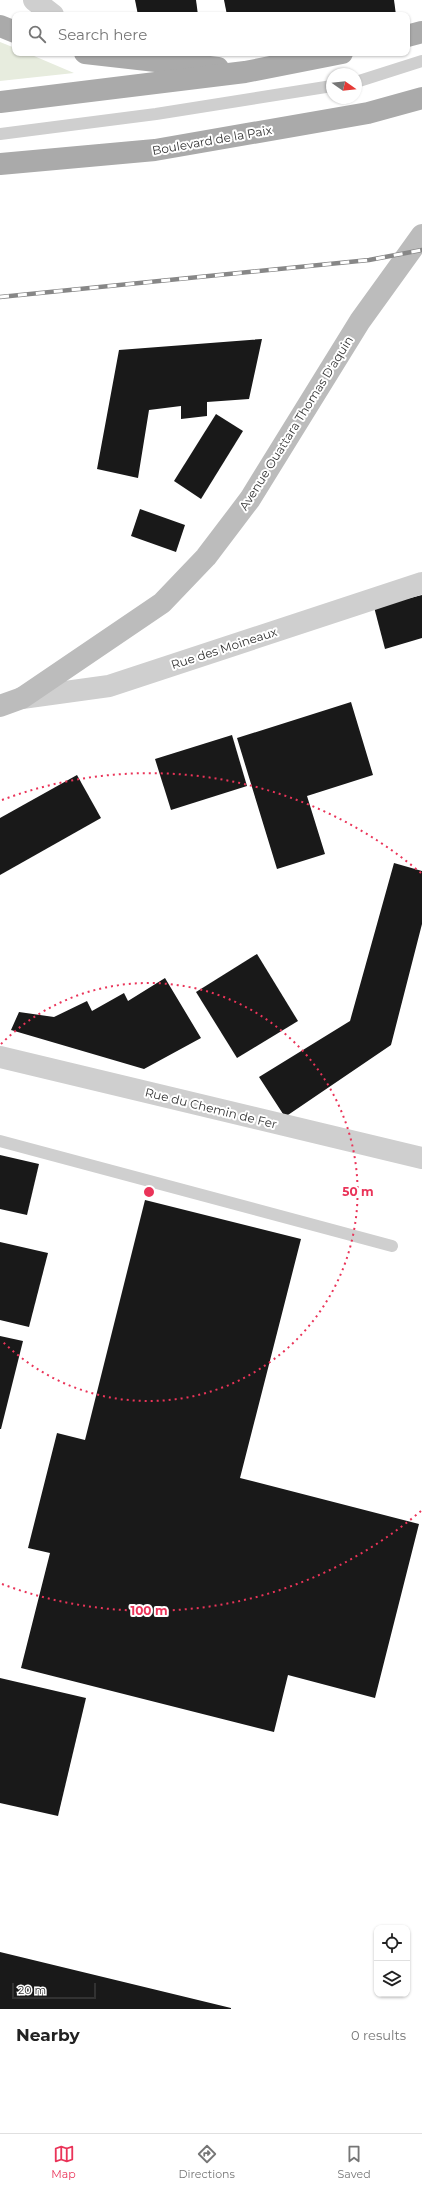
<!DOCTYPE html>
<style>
:root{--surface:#fff;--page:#f6f6f6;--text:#222;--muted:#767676;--line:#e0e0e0;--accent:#ea3459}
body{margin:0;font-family:Montserrat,sans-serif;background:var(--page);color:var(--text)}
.controls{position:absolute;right:12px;bottom:12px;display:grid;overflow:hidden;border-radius:8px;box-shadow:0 1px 3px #0004}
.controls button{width:36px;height:36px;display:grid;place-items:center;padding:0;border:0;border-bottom:1px solid var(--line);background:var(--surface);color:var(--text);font:20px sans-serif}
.compass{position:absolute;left:326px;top:68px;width:36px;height:36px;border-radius:50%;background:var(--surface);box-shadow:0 1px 3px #0004;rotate:104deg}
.scale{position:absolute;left:12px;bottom:10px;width:84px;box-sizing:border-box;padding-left:4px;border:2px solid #323232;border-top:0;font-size:11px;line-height:14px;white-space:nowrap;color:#323232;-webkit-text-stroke:3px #fff;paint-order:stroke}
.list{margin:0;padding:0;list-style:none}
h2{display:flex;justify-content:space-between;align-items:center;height:52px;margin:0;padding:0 16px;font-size:17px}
h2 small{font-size:13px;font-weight:400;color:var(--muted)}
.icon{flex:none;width:22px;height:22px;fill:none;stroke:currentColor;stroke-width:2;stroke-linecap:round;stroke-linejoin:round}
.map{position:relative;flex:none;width:422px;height:2009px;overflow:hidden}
.search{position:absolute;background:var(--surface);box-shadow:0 1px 3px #0004;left:12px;right:12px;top:12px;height:44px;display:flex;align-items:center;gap:10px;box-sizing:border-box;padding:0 14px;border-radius:8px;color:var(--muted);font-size:15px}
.sheet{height:124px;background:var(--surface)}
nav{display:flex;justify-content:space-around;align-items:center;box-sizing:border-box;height:56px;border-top:1px solid var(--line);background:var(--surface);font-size:11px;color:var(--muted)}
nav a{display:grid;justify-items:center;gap:2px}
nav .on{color:var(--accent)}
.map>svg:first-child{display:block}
.green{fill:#e7ecde}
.building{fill:#191919}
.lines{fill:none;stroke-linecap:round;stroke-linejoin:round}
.lane{stroke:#cfcfcf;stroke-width:12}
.street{stroke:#cfcfcf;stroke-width:22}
.secondary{stroke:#bcbcbc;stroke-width:22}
.primary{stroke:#aaa;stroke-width:22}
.rail-casing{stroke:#878787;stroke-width:4.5}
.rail{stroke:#fff;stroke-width:3;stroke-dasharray:9;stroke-linecap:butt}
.ring{fill:none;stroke:#ea3459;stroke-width:2;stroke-dasharray:2 4}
.labels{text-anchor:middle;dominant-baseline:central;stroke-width:4;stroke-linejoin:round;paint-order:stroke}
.street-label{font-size:12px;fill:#323232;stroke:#fff}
.centre{fill:#ea3459;stroke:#fff;stroke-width:2}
.ring-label{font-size:12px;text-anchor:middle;font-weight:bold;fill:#ea3459;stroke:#fff;stroke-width:4;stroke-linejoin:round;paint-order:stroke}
</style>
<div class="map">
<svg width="422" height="2009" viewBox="0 0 422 2009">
<rect width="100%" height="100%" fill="#fff"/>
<!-- green -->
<path class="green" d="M0,42L15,48V53H27L74,73L0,81Z"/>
<!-- building -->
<g class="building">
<path d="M135,0H196L198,15H138Z"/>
<path d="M224,0H394L396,15H227Z"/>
<path d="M262,339L249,399L207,402V416L181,419V406L149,410L138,478L97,469L119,350Z"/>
<path d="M216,414L243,431L201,499L174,481Z"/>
<path d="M140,509L185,525L176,552L131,536Z"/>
<path d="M422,595V638L385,649L374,607Z"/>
<path d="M351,702L373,775L307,796L325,854L277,869L237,738Z"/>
<path d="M232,735L247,786L171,810L155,759Z"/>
<path d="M77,775L101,818L0,875V818Z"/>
<path d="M394,863L422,871V924L391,1045L285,1117L259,1077L350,1021Z"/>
<path d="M257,954L298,1021L237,1058L196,992Z"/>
<path d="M165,978L201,1038L144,1069L11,1030L19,1012L54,1017L87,1001L92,1011L124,993L128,1001Z"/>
<path d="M0,1155L39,1164L27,1215L0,1209Z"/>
<path d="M145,1200L301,1239L240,1478L419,1524L375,1698L288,1675L274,1732L21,1668L50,1553L28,1548L57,1433L85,1440Z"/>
<path d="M0,1242L48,1253L29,1327L0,1320Z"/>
<path d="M0,1336L23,1341L1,1429H0Z"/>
<path d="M0,1678L86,1698L58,1816L0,1803Z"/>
<path d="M0,1952L231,2008V2009H0Z"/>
</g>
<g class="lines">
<!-- lane -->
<g class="lane">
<path d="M356,82L422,61"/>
<path d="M0,134L156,114L332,86"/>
<path d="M0,1141L392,1246"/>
</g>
<!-- street -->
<g class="street">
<path d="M34,0L53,15"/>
<path d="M22,698L109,686L422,583"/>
<path d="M0,1057L422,1158"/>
</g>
<!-- secondary -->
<path class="secondary" d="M0,706L22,698L162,603L206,557L250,499L360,321L422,235"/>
<!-- primary -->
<g class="primary">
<path d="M0,26L15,32"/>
<path d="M407,36L422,32"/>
<path d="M85,53L218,68"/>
<path d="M0,102L245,72L342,53"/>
<path d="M0,164L155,150L368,113L422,98"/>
</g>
<defs>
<path id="rail" d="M0,297L369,260L422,250"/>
</defs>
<!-- rail casing -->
<use href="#rail" class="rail-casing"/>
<!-- rail -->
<use href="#rail" class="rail"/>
</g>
<!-- distance rings -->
<g class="ring">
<path d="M1 1044A209 209 0 1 1 1 1340"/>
<path d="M421 1511A419 419 0 0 1 2 1584M2 800A419 419 0 0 1 421 873"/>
</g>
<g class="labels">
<!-- street labels -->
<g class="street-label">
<text transform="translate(212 140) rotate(-10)">Boulevard de la Paix</text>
<text transform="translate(296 423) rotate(-58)">Avenue Ouattara Thomas D'aquin</text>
<text transform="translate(224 648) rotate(-18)">Rue des Moineaux</text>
<text transform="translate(211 1108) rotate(14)">Rue du Chemin de Fer</text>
</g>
</g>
<circle cx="149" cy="1192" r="6" class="centre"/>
<g class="ring-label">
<text x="358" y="1196">50 m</text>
<text x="149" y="1615">100 m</text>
</g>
</svg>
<div class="controls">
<button><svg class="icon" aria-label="locate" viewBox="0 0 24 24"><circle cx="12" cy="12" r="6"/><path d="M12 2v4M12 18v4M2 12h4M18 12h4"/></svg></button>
<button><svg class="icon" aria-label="layers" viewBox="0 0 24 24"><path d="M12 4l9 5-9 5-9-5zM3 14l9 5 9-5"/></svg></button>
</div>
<svg class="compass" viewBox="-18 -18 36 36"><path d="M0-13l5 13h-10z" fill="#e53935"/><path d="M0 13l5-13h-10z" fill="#767676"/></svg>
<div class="scale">20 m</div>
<div class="search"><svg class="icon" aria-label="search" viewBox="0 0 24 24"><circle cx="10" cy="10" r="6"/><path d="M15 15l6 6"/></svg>Search here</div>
</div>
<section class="sheet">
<h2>Nearby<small>0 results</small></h2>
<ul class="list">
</ul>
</section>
<nav>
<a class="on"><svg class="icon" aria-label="map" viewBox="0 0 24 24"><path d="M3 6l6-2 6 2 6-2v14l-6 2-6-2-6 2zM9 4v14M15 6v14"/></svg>Map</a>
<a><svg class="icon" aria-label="directions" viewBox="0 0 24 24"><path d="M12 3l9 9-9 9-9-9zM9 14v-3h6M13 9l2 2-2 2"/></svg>Directions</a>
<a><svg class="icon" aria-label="saved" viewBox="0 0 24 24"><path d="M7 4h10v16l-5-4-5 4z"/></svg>Saved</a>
</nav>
